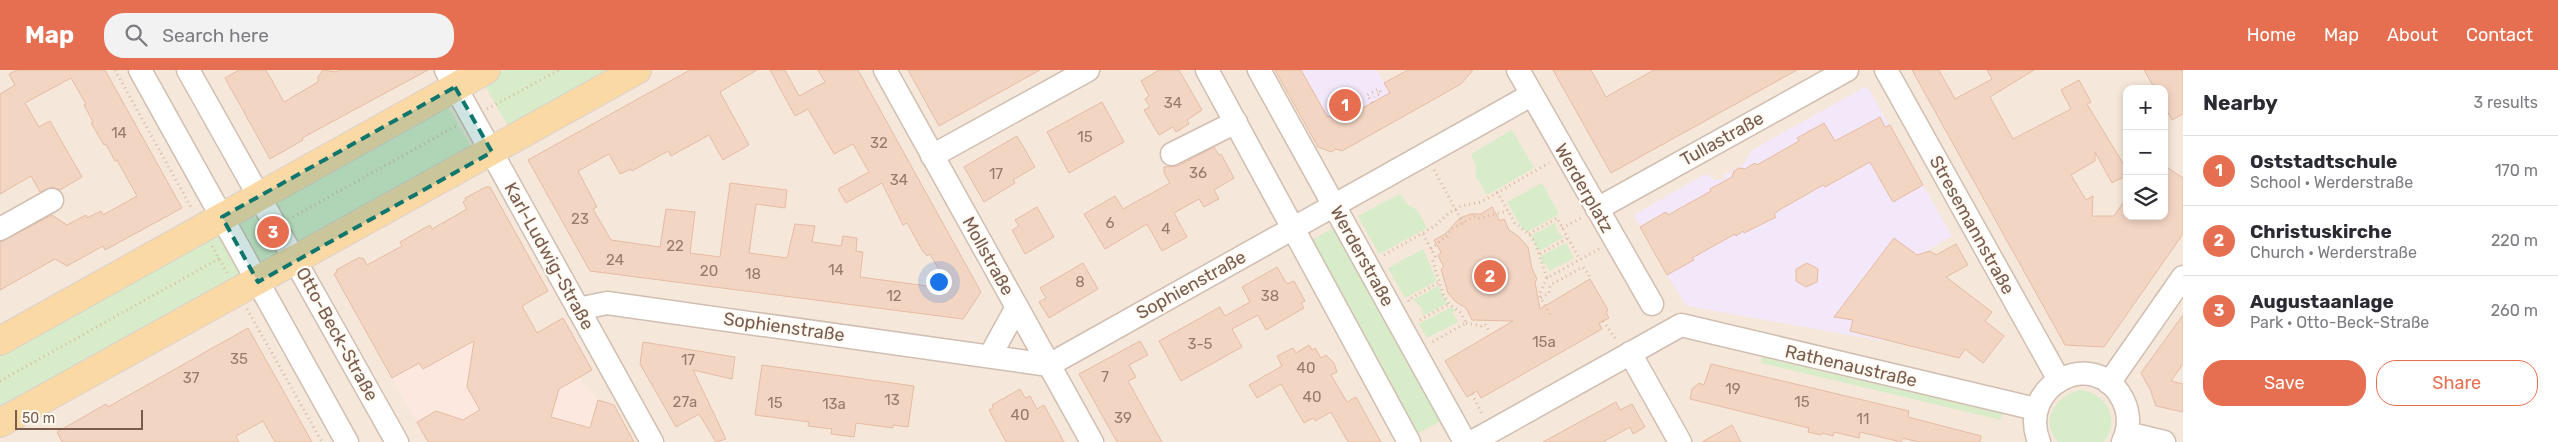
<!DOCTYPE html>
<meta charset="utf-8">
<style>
:root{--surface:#fff;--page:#f2f2f3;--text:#2b2b33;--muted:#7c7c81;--line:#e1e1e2;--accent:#e76f51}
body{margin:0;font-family:Rubik,sans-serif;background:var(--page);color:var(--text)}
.controls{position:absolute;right:15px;top:15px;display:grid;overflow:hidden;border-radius:10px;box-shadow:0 2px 8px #0003}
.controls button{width:45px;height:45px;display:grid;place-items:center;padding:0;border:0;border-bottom:1px solid var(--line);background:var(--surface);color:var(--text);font:25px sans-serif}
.scale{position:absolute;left:15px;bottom:12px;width:128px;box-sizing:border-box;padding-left:5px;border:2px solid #7a5c4d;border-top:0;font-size:14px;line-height:18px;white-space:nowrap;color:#7a5c4d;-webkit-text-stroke:4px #fffaf3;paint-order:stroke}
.you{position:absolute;left:938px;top:211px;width:18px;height:18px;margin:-12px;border:4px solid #fff;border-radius:50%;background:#1a73e8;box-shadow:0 0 0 8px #1a73e833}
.badge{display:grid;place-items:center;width:32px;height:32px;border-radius:50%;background:var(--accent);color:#fff;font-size:16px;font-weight:700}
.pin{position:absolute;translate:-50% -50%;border:2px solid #fff;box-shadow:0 1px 5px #0006}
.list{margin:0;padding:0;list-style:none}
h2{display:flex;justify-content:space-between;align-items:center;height:65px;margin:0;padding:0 20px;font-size:21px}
h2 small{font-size:16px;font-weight:400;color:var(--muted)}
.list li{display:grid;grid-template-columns:32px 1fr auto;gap:15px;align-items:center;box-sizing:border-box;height:70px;padding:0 20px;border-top:1px solid var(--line)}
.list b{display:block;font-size:19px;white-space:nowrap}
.list p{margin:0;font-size:16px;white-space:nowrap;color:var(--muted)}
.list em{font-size:16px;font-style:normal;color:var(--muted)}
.actions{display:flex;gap:10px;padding:15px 20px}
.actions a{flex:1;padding:11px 0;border:1px solid var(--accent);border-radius:20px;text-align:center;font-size:18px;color:var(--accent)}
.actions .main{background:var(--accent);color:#fff}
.icon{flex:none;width:28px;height:28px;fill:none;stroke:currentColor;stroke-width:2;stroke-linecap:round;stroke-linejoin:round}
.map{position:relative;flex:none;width:2183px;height:372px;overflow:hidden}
header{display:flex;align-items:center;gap:30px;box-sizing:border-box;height:70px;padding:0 25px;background:var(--accent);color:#fff}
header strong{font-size:24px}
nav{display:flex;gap:28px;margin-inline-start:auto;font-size:18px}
.search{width:350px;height:45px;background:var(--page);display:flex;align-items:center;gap:12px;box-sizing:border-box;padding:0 18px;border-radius:20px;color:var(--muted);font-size:19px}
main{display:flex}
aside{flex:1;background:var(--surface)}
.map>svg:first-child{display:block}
.residential{fill:#f5e8da;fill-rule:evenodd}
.commercial{fill:#fde8e0}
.education{fill:#f3e8fa}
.green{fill:#d8ecc9}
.building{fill:#f3d5c3;stroke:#e6bba3}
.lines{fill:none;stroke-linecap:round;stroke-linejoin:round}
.minor-casing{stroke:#d1beb0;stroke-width:25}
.major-casing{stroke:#dad1cd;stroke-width:30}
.path{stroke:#d9b8a5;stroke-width:3;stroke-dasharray:1 4;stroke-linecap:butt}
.minor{stroke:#fff;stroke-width:22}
.major{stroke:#fbd9a5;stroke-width:28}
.marked{fill:#0f766e;fill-opacity:0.2;stroke:#0f766e;stroke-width:4;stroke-dasharray:10 6;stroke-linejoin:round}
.labels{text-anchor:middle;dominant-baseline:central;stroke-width:4.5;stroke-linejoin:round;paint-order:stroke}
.number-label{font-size:15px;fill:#987a6a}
.street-label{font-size:18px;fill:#7a5c4d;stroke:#fffaf3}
</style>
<header>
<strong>Map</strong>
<div class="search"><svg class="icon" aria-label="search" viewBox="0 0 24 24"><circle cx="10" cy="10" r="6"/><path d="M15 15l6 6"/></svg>Search here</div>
<nav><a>Home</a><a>Map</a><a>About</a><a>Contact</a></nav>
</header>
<main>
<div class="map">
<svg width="2183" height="372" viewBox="0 0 2183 372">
<rect width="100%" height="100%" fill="#fdf6ec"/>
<!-- residential -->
<path class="residential" d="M0,0H2183V372H0ZM2127,19H2164V146H2127Z"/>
<!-- commercial -->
<path class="commercial" d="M522,244L598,330L586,372H428L392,308Z"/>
<!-- education -->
<g class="education">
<path d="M1275,0H1377L1403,47L1342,81L1336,79L1331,82L1318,77L1311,66L1312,62L1309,61Z"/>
<path d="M1867,16L1952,166L1925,182L1886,234L1890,244L1883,271L1687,236L1667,205L1634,145L1705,104L1716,110L1724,109V104L1733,101L1734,98L1738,100L1743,95L1752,80Z"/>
</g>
<!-- green -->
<g class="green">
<path d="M505,0H617L510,60L483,12Z"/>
<path d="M445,31L474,82L0,347V285Z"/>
<path d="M1512,60L1534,98L1487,125L1476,107V96L1471,84Z"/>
<path d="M1542,113L1559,144L1527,162L1521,157L1507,132Z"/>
<path d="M1400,124L1407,134L1417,140L1427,158L1379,184L1358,146Z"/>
<path d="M1555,153L1558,163L1564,167L1539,181L1531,166Z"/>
<path d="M1336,157L1443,350L1417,364L1310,171Z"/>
<path d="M1566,173L1574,188L1550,201L1545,193L1542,194L1541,186Z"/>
<path d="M1423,179L1437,211L1405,228L1388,198Z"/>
<path d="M1438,216L1447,233L1423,246L1422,238L1413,230Z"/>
<path d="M1451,237L1456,241L1452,242L1458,252L1427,268L1419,254Z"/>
<path d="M1762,287L2003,344L2001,350L1761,293Z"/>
<path d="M2080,320C2107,323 2121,350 2104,372H2058C2039,351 2056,325 2080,320Z"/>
</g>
<!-- building -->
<g class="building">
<path d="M17,0H105L182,138L105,180L103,176L67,196L55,189L0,220V172L52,145L67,155L86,145L87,148L101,141L103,145L137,126L117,90L115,91L106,74L104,75L91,53L93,52L84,35L86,34L71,8L25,33L39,57L50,51L82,107L60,120L52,117L40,122L31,106L0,124V24L15,15L9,4Z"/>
<path d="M239,0H266L284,32L318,12V7L323,0L336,2L340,0H428L302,68L303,70L270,89L225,8Z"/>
<path d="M690,0H757L720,22L749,75L723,90L709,65L671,86L668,81L632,101L631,99L620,104L609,84L578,101L597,137L593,139L611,170L660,177L666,139L695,142L690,183L720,187L730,113L787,120L785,138L756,134L749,183L787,188L795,154L815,156L812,172L841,176L843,166L857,168L856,181L863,182L860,207L950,219L930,184L927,186L922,180L907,153L903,155L882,113L846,133L838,119L869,102L853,74L834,84L808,39L795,46L770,0H785L799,26L825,12L818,0H858L981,222L963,249L590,201L528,90Z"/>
<path d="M908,0H1040L939,56Z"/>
<path d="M1159,0H1179L1202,40L1187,50L1189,54L1176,62L1173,57L1159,65L1144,40L1150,37L1145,29L1149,26L1141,11Z"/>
<path d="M1275,0H1301L1327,46L1340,50L1390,23L1384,13L1408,0H1473L1461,14L1342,81L1336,79L1331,82L1318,77Z"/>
<path d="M1553,0H1591L1606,27L1654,0H1797L1611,103Z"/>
<path d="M1912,0H1939L1955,29L1992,9L1987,0H2034L1990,27L2013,69L2071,39L2061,20L2079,10L2091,32L2087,34L2127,100V105L2112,113L2095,82V91L2071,105L2086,130L2093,126L2092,146H2114L2127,127V146H2164V95L2183,108V164L2104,277L2065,275Z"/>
<path d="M2144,0H2183V44L2172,50L2164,36V19H2155Z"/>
<path d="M1102,32L1124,72L1069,103L1047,62Z"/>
<path d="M1880,47L1885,57L1890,55L1923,115L1893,132L1870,92L1825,117L1823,115L1781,139L1774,144L1776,147L1744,163L1743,161L1736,166L1735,164L1692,188L1694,190L1667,205L1640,157L1666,142L1668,145L1711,121L1710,119L1732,107L1734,101L1739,98L1745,99L1755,93L1757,95L1799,71L1797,68L1824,53L1835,71Z"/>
<path d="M1017,66L1035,97L1013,110L1015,113L984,132L964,97Z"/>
<path d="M1214,77L1219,85L1221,84L1234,108L1214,120L1219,129L1204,137L1199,129L1174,143L1187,167L1162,181L1147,154L1105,179L1084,144L1115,126L1123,139L1170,113L1164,103V97L1178,96Z"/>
<path d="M486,117H490L548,221L522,236L537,263L563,248L592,300L559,319L551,347L590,358L598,330L614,335L634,372H428L417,352L436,341L463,350L480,340L467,317L474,271L423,299L419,293L392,308L334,204L337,202L336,200L360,187L361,189L363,188L367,195L402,176L400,172L430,155L432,159L467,139L463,132L466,130L465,128Z"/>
<path d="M1037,137L1054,167L1025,184L1012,160L1019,156L1015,150Z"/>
<path d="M1492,137L1500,151L1504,149L1509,160L1518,166L1528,177L1532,199L1537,209L1535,212L1540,239L1590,209L1608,240L1606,242L1609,248L1599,253L1602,259L1511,311L1481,328L1477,321L1467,327L1445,291L1513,251L1472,250L1466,238L1456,232L1448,223L1441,199L1444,197L1438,186L1441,182L1434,170L1445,164L1460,148L1471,144H1481Z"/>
<path d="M1894,168L1917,185L1930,181L1936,185L1956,174L1968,195L1946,207L1992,242L1985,251L2004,266L1983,293L1965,279L1959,288L1850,261L1853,250L1834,247Z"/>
<path d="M1083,193L1098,219L1049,248L1039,232L1046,228L1040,218Z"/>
<path d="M1807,193L1818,199L1817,212L1806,217L1796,211V199Z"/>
<path d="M1277,197L1287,214L1294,211L1305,231L1301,233L1304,238L1266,260L1258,245L1232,259L1242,277L1181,311L1159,271L1220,237L1225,246L1250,232L1242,217Z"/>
<path d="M2183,245V294L2171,311L2183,314V342L2156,336L2150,319L2141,303Z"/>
<path d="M248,258L312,372H275L263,351L236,366L239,372H62L57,362L106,334L108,337Z"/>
<path d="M1140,271L1148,285L1129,295L1136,307L1128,311L1162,372H1117L1079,304Z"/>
<path d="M643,272L735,287L732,309L693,300L726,369L716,372L699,344L676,357L640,294Z"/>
<path d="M1309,275L1312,280L1315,278L1321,288L1326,285L1334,293L1337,302L1331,305L1347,332L1356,327L1381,372H1348L1331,342L1315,351L1313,348L1304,353L1281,314L1257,328L1249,315L1282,296L1277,286L1293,278L1296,283Z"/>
<path d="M1711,294L1909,341L1908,347L1981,366L1980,372H1918L1903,368L1901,372L1860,362L1859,368L1834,362L1833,366L1822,363L1821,365L1808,362L1809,358L1690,329L1692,319L1699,313L1704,315Z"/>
<path d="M762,295L914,316L908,357L893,355V358L856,353L854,367L831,364L832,359L808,356L809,352L755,345Z"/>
<path d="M1020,319L1025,328L1030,326L1037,339L1044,335L1064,372H1006L989,340L993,338L992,335Z"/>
<path d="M1616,332L1620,340L1632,334L1645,357L1633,364L1630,357L1603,372H1543Z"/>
<path d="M1732,355L1741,372H1702Z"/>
</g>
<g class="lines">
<defs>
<g id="minor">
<path d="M140,0L347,372"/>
<path d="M188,0L397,372"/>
<path d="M446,0L652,372"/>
<path d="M885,0L1092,372"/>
<path d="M1207,0L1409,372"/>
<path d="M1259,0L1465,372"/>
<path d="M1518,0L1652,234"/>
<path d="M1886,0L2059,310"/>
<path d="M1172,84L1236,52"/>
<path d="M932,86L1088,0"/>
<path d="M1597,139L1847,0"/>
<path d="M0,159L52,130"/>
<path d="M578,239L607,233L1049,295L1524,29"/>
<path d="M1630,283L1680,372"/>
<path d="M990,286L1017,237"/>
<path d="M2109,313L2183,207"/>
<path d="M2127,363L2164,372"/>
<path d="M1472,372L1681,255L2036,339"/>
<path d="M2039,372C2017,315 2094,276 2122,328C2130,343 2130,357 2123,372"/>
</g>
<g id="major">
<path d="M0,271L486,0"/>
<path d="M0,353L637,0"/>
</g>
</defs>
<!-- minor casing -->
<use href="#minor" class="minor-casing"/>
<!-- major casing -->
<use href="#major" class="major-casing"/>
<!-- path -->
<g class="path">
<path d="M115,0L192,139"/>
<path d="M1372,33L1367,25L1379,19L1381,23L1374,27"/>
<path d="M487,39L559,0"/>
<path d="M1434,100L1463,153"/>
<path d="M1497,122L1515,153L1529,164L1535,173L1547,208L1599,179"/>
<path d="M293,147L456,56"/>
<path d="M1562,158L1581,148"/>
<path d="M1423,164L1435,186L1433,191L1443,224L1449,234L1461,243L1466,253L1431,273"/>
<path d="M1529,164L1557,148L1580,190"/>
<path d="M212,176L227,203"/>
<path d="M1431,179L1449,164L1450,160L1475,146L1479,148L1508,141"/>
<path d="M1540,184L1568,168"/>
<path d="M1384,185L1435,156L1449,143L1461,136L1481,132L1549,93"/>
<path d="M1547,208L1539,225L1551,246"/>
<path d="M1541,228L1549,223L1550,216L1554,213L1583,197L1589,205V209"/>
<path d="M1409,231L1408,230L1438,213"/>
<path d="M247,239L322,372"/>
<path d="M1420,250L1449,234"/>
<path d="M1603,251L1617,271"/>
<path d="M1466,253L1481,256L1485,254L1489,261"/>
<path d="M0,311L222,187"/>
<path d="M1472,324L1483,346"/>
</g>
<!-- minor -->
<use href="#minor" class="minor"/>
<!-- major -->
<use href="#major" class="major"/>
</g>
<!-- marked area -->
<path class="marked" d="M455,17L492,82L258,212L222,147Z"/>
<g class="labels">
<!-- number labels -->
<g class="number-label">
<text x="1173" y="33">34</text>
<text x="119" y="63">14</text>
<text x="1085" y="67">15</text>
<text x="879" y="73">32</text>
<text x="1198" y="103">36</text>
<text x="996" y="104">17</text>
<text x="899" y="110">34</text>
<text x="580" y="149">23</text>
<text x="1110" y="153">6</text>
<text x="1166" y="159">4</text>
<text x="675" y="176">22</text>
<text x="615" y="190">24</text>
<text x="836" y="200">14</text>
<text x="709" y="201">20</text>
<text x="753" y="204">18</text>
<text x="1080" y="212">8</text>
<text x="894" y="226">12</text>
<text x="1270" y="226">38</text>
<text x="1544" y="272">15a</text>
<text x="1200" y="274">3-5</text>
<text x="239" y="289">35</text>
<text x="688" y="290">17</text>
<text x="1306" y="298">40</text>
<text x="1105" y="307">7</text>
<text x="191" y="308">37</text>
<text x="1733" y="319">19</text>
<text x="1312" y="327">40</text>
<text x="892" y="330">13</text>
<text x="685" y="332">27a</text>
<text x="1802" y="332">15</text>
<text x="775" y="333">15</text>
<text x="834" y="334">13a</text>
<text x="1020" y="345">40</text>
<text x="1123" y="348">39</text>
<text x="1863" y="349">11</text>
</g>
<!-- street labels -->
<g class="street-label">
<text transform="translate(1722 69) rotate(-29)">Tullastraße</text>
<text transform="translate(1584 118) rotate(60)">Werderplatz</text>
<text transform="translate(1972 155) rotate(61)">Stresemannstraße</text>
<text transform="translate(549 186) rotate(61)">Karl-Ludwig-Straße</text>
<text transform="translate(988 186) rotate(61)">Mollstraße</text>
<text transform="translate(1362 186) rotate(61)">Werderstraße</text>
<text transform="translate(1191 215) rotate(-29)">Sophienstraße</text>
<text transform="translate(784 257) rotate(8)">Sophienstraße</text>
<text transform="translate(337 264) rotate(61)">Otto-Beck-Straße</text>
<text transform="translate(1851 296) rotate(13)">Rathenaustraße</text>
</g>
</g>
</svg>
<div class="controls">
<button>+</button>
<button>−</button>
<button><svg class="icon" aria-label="layers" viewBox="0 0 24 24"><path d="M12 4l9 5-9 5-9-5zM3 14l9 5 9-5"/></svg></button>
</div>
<div class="scale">50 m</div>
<div class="you"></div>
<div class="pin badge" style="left:1345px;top:35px">1</div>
<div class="pin badge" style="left:1490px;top:206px">2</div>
<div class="pin badge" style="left:273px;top:162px">3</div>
</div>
<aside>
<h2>Nearby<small>3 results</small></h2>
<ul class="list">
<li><span class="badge">1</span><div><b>Oststadtschule</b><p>School · Werderstraße</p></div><em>170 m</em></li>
<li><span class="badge">2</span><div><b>Christuskirche</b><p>Church · Werderstraße</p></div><em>220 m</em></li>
<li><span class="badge">3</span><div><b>Augustaanlage</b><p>Park · Otto-Beck-Straße</p></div><em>260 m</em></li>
</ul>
<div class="actions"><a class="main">Save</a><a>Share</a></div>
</aside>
</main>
